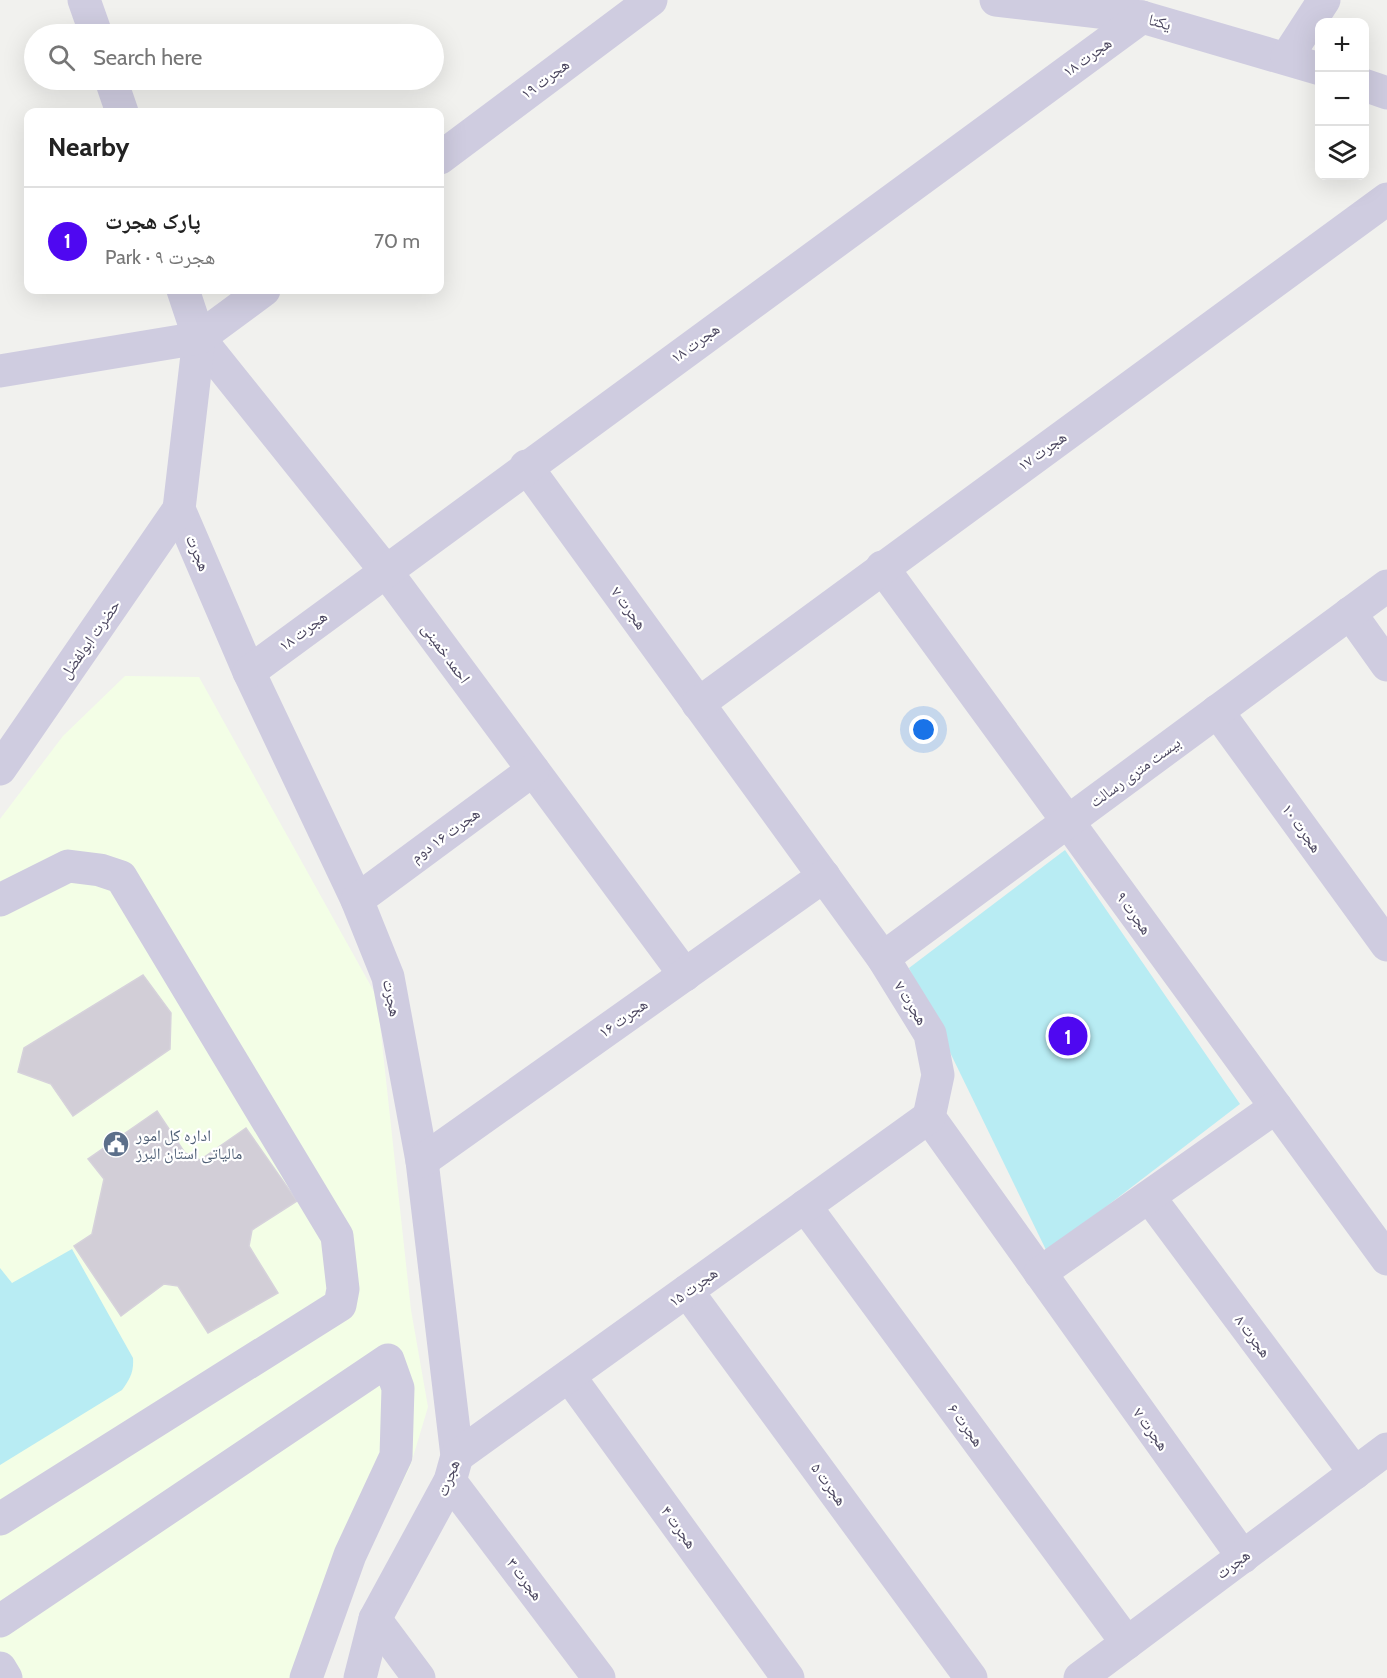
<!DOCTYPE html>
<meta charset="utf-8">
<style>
:root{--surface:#fff;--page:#f6f6f6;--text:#222;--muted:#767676;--line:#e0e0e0;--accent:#4f08f1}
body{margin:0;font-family:Cabin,"Noto Naskh Arabic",sans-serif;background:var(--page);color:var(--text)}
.controls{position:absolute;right:18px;top:18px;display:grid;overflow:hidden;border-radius:12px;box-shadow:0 6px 24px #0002}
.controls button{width:54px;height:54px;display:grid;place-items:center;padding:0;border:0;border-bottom:2px solid var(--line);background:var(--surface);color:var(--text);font:30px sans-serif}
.you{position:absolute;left:924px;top:730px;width:21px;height:21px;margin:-15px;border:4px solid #fff;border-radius:50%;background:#1a73e8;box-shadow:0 0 0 9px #1a73e833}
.badge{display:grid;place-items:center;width:39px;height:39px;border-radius:50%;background:var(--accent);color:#fff;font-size:20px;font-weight:700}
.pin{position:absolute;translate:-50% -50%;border:3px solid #fff;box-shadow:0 2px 6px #0006}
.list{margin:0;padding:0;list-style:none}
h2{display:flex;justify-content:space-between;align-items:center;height:78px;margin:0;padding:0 24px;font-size:26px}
h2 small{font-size:20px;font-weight:400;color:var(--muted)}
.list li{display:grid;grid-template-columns:39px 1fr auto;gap:18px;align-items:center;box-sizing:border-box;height:108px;padding:0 24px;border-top:2px solid var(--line)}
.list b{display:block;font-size:22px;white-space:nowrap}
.list p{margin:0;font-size:20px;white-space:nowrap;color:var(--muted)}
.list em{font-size:20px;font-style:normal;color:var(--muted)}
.icon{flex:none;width:33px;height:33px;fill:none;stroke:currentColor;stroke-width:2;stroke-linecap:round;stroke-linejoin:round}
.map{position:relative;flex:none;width:1387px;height:1678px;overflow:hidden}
.search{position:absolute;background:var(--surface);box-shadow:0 6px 24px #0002;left:24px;top:24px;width:420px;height:66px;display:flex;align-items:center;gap:15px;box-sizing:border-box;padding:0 21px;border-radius:33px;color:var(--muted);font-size:22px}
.panel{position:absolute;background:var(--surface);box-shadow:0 6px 24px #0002;left:24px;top:108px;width:420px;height:186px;border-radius:12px}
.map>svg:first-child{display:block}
.commercial{fill:#f3fee6}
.green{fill:#b8ecf3}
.building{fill:#d2ced7;stroke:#d6d2db;stroke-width:1.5}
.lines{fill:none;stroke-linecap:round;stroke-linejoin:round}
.minor{stroke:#cfcce0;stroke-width:33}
.labels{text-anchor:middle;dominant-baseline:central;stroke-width:4.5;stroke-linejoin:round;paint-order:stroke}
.street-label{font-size:16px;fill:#4a455e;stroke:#fff}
.service-label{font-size:16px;fill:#4e5e75;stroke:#fff;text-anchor:start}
</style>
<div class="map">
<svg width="1387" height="1678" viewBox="0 0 1387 1678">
<rect width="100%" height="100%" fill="#f1f1ee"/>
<!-- commercial -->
<path class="commercial" d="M125,676L199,677L377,997L411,1310L428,1407L410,1467L361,1566L320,1678H0V819L63,736Z"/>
<!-- green -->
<g class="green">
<path d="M1065,850L1240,1104L1047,1252L909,968Z"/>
<path d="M72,1249L133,1358C134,1372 130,1379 122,1390L0,1465V1268L12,1283Z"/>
</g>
<!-- building -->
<g class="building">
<path d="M143,975L171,1013L170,1049L73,1116L51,1084L18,1072L24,1048Z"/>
<path d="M157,1111L185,1153L200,1160L246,1128L297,1201L252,1230L249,1246L278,1293L208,1333L178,1286L164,1284L121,1316L74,1246L92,1234L104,1179L88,1159Z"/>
</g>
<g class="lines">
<!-- minor -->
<g class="minor">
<path d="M84,0L96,34"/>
<path d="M996,0L1142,17L1320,69"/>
<path d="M1287,57L1324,0"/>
<path d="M111,80L122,112"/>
<path d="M1364,85L1387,93"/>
<path d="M440,158L651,0"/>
<path d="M183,290L199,338L385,570L685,975"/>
<path d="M199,338L179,509L249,672L357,900L388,977L422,1161L457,1456L450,1481L375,1619L360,1678"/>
<path d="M0,371L199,338L264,290"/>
<path d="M526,466L883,958L930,1034L938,1075L929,1117L1243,1557"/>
<path d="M882,567L1387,1259"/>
<path d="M1350,613L1387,665"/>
<path d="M249,672L1142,17"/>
<path d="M698,704L1387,199"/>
<path d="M1217,711L1387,945"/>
<path d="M0,769L179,509"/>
<path d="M0,900L68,866L100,870L121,877L337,1236L343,1289L340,1305L0,1519"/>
<path d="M357,900L533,770"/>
<path d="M883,958L1387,586"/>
<path d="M422,1161L824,876"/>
<path d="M1150,1198L1355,1473"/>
<path d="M805,1206L1127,1643"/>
<path d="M1040,1273L1276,1107"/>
<path d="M687,1291L971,1678"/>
<path d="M569,1376L788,1678"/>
<path d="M457,1456L929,1117"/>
<path d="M450,1481L599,1678"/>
<path d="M375,1619L419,1678"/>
<path d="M0,1621L388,1360L398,1388L396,1456L350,1555L306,1678"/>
<path d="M0,1668L6,1678"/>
<path d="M1080,1678L1387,1449"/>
</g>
</g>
<!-- icons -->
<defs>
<symbol id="civic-disc" viewBox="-11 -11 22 22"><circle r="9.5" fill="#5c6f8a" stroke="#fff"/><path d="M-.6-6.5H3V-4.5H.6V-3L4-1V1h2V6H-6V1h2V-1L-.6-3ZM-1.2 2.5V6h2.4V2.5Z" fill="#fff"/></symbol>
</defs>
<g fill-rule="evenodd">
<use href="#civic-disc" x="101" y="1129" width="30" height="30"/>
</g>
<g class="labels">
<!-- street labels -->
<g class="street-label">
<text transform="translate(1160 22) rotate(16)">یکتا</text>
<text transform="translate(1087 57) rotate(-36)">هجرت ۱۸</text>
<text transform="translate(545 79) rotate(-37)">هجرت ۱۹</text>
<text transform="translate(695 343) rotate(-36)">هجرت ۱۸</text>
<text transform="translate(1042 451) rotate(-36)">هجرت ۱۷</text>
<text transform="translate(198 553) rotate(67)">هجرت</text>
<text transform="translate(629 608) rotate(54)">هجرت ۷</text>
<text transform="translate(303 631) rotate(-37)">هجرت ۱۸</text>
<text transform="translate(90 639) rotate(-55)">حضرت ابولفضل</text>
<text transform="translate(446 653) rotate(54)">احمد خمینی</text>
<text transform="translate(1135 772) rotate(-36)">بیست متری رسالت</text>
<text transform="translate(1302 828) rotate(54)">هجرت ۱۰</text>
<text transform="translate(445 835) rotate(-36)">هجرت ۱۶ دوم</text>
<text transform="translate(1134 913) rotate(54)">هجرت ۹</text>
<text transform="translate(392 998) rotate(78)">هجرت</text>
<text transform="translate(911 1003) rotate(58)">هجرت ۷</text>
<text transform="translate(623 1018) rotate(-35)">هجرت ۱۶</text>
<text transform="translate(693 1287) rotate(-36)">هجرت ۱۵</text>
<text transform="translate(1253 1336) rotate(53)">هجرت ۸</text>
<text transform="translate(966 1425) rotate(54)">هجرت ۶</text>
<text transform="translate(1151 1429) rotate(54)">هجرت ۷</text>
<text transform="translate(448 1478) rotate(-69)">هجرت</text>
<text transform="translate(829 1484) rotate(54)">هجرت ۵</text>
<text transform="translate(679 1527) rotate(54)">هجرت ۴</text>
<text transform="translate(1233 1564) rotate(-37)">هجرت</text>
<text transform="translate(525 1579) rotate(53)">هجرت ۳</text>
</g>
<!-- service labels -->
<g class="service-label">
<text x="136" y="1135">اداره کل امور<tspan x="136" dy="18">مالیاتی استان البرز</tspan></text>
</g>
</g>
</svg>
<div class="controls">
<button>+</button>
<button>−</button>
<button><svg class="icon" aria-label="layers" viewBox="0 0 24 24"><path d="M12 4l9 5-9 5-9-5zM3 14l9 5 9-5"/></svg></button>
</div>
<div class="you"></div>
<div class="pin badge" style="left:1068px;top:1036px">1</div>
<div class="search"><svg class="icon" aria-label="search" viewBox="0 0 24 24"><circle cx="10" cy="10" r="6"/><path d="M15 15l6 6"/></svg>Search here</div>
<section class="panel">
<h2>Nearby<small></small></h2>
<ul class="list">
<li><span class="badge">1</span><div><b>پارک هجرت</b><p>Park · هجرت ۹</p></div><em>70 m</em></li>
</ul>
</section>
</div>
